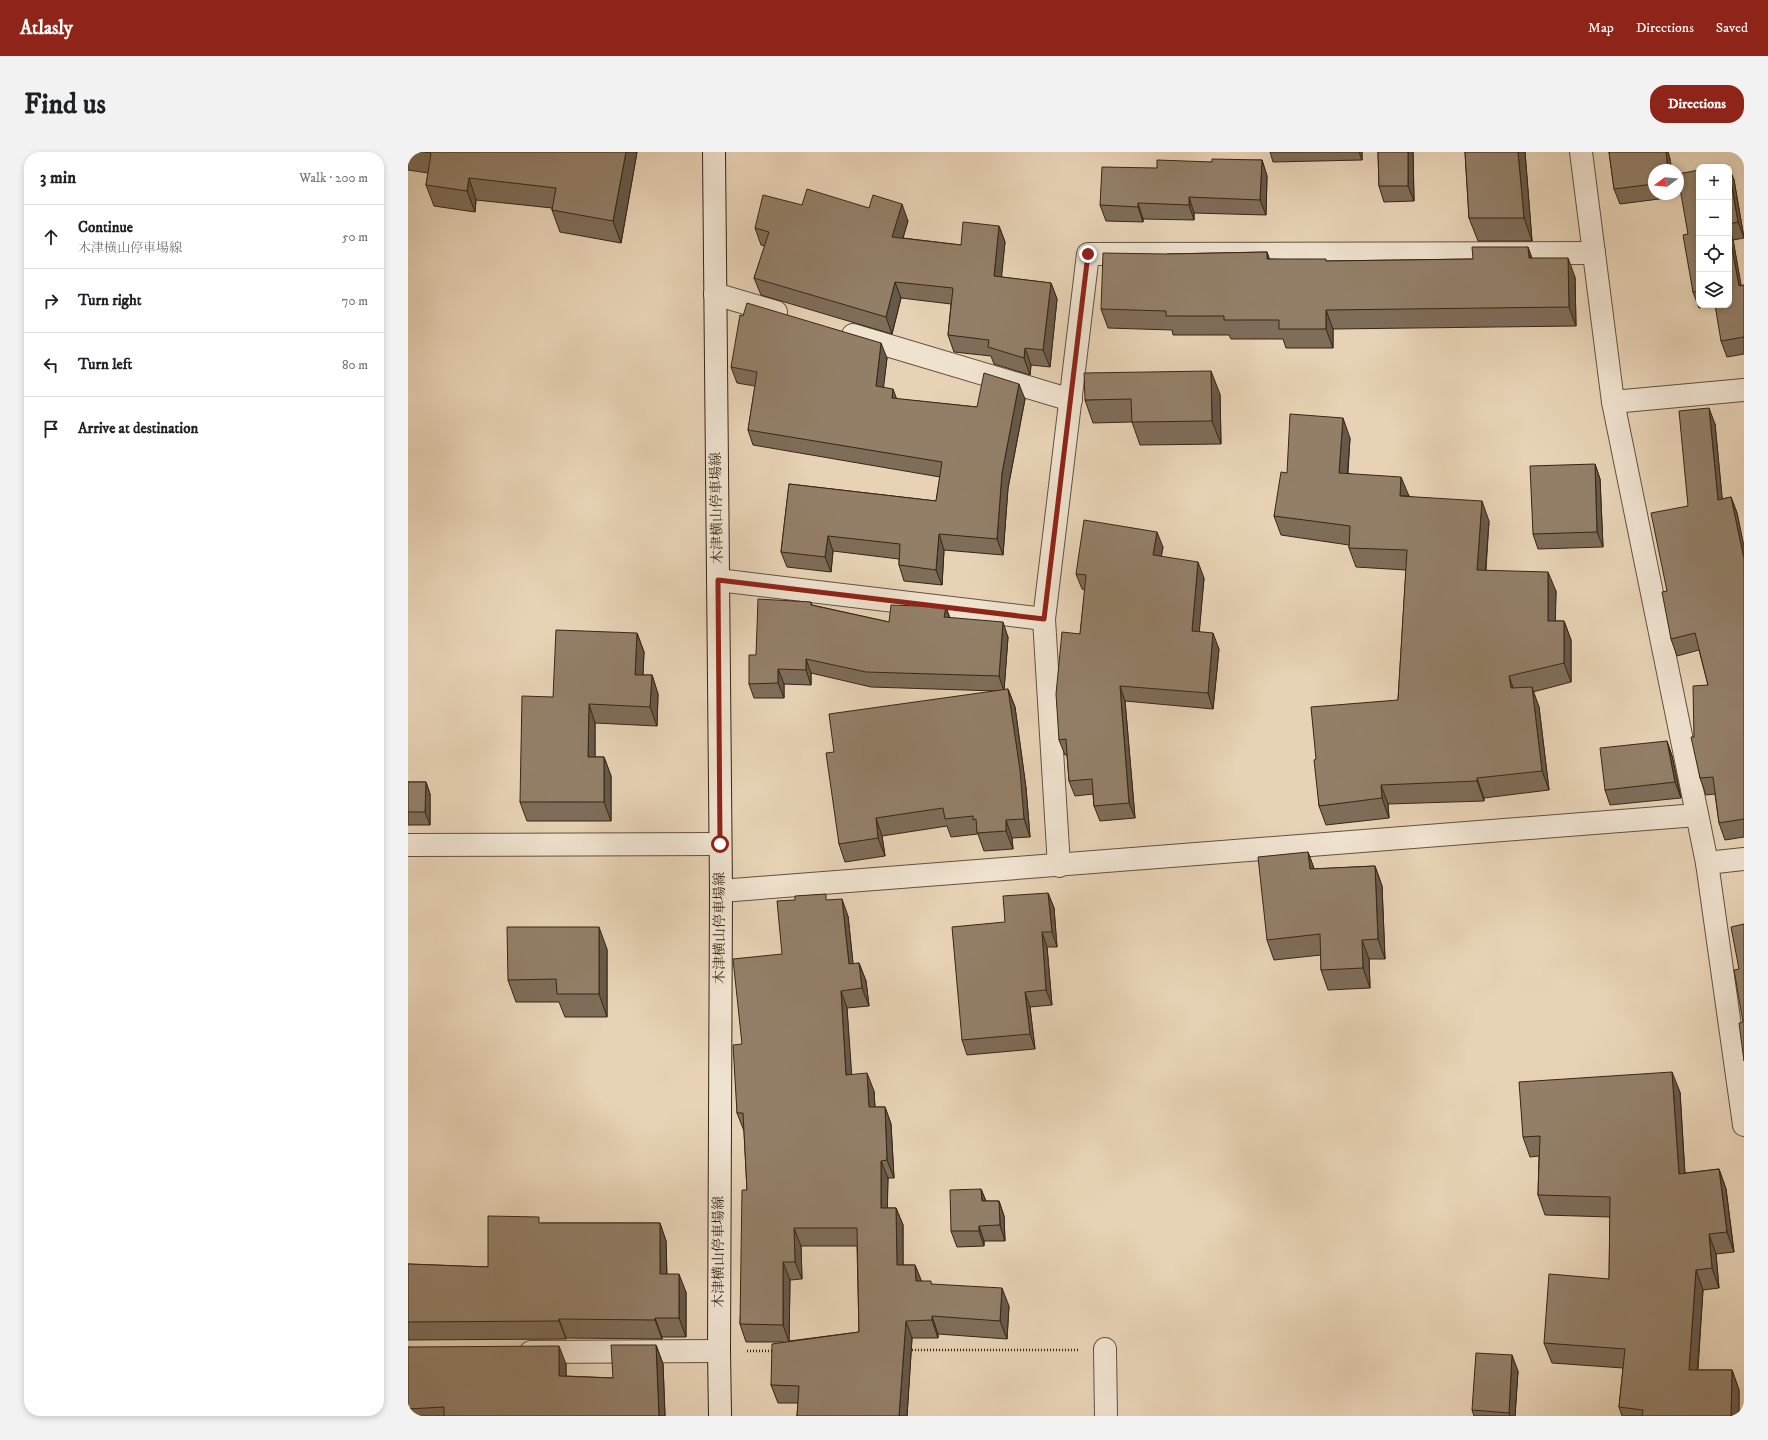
<!DOCTYPE html>
<meta charset="utf-8">
<style>
:root{--surface:#fff;--page:#f2f2f2;--text:#202124;--muted:#757577;--line:#e0e0e0;--accent:#8f2418}
body{margin:0;font-family:"IM FELL DW Pica","Noto Serif JP",serif;background:var(--page);color:var(--text)}
.controls{position:absolute;right:12px;top:12px;display:grid;overflow:hidden;border-radius:8px;box-shadow:0 2px 6px #0003}
.controls button{width:36px;height:36px;display:grid;place-items:center;padding:0;border:0;border-bottom:1px solid var(--line);background:var(--surface);color:var(--text);font:20px sans-serif}
.compass{position:absolute;left:1240px;top:12px;width:36px;height:36px;border-radius:50%;background:var(--surface);box-shadow:0 2px 6px #0003;rotate:254deg}
.stop{position:absolute;width:12px;height:12px;margin:-9px;border:3px solid #8f2418;border-radius:50%;background:#fff}
.stop.end{background:#8f2418;border-color:#fff;box-shadow:0 1px 4px #0008}
.list{margin:0;padding:0;list-style:none}
h2{display:flex;justify-content:space-between;align-items:center;height:52px;margin:0;padding:0 16px;font-size:17px}
h2 small{font-size:13px;font-weight:400;color:var(--muted)}
.list li{display:grid;grid-template-columns:26px 1fr auto;gap:12px;align-items:center;box-sizing:border-box;height:64px;padding:0 16px;border-top:1px solid var(--line)}
.list b{display:block;font-size:15px;white-space:nowrap}
.list p{margin:0;font-size:13px;white-space:nowrap;color:var(--muted)}
.list em{font-size:13px;font-style:normal;color:var(--muted)}
.icon{flex:none;width:22px;height:22px;fill:none;stroke:currentColor;stroke-width:2;stroke-linecap:round;stroke-linejoin:round}
.map{position:relative;flex:none;width:1336px;height:1264px;overflow:hidden;border-radius:16px}
header{display:flex;align-items:center;gap:24px;box-sizing:border-box;height:56px;padding:0 20px;background:var(--accent);color:#fff}
header strong{font-size:19px}
nav{display:flex;gap:22px;margin-inline-start:auto;font-size:14px}
.intro{display:flex;align-items:center;justify-content:space-between;box-sizing:border-box;height:96px;padding:0 24px}
h1{margin:0;font-size:28px}
.button{padding:10px 18px;border-radius:16px;background:var(--accent);color:#fff;font-size:14px;font-weight:700}
main{display:flex;gap:24px;padding:0 24px}
aside{flex:1;background:var(--surface);border-radius:16px;box-shadow:0 2px 6px #0003}
.map>svg:first-child{display:block}
.lines{fill:none;stroke-linecap:round;stroke-linejoin:round}
.street-casing{stroke:#63513d;stroke-width:24}
.secondary-casing{stroke:#372615;stroke-width:24}
.path{stroke:#372615;stroke-width:2.5;stroke-dasharray:1 2;stroke-linecap:butt}
.street{stroke:#efe2cf;stroke-width:22}
.secondary{stroke:#efe2cf;stroke-width:22}
.wall{fill:#7e6d59;stroke:#372615;fill-rule:evenodd}
.shaded-wall{fill:#675949;stroke:#372615}
.building{fill:#937f68;stroke:#372615}
.route{stroke:#8f2418;stroke-width:5}
.labels{text-anchor:middle;dominant-baseline:central;stroke-width:3.5;stroke-linejoin:round;paint-order:stroke}
.street-label{font-size:14px;fill:#372615;stroke:#efe2cf}
</style>
<header>
<strong>Atlasly</strong>
<nav><a>Map</a><a>Directions</a><a>Saved</a></nav>
</header>
<div class="intro"><h1>Find us</h1><a class="button">Directions</a></div>
<main>
<aside>
<h2>3 min<small>Walk · 200 m</small></h2>
<ul class="list">
<li><svg class="icon" aria-label="ahead" viewBox="0 0 24 24"><path d="M12 20V5M6 11l6-6 6 6"/></svg><div><b>Continue</b><p>木津横山停車場線</p></div><em>50 m</em></li>
<li><svg class="icon" aria-label="right" viewBox="0 0 24 24"><path d="M7 20v-9h11M14 6l5 5-5 5"/></svg><div><b>Turn right</b></div><em>70 m</em></li>
<li><svg class="icon" aria-label="left" viewBox="0 0 24 24"><path d="M17 20v-9H6M10 6l-5 5 5 5"/></svg><div><b>Turn left</b></div><em>80 m</em></li>
<li><svg class="icon" aria-label="arrive" viewBox="0 0 24 24"><path d="M6 21V4h12l-3 4 3 4H6"/></svg><div><b>Arrive at destination</b></div></li>
</ul>
</aside>
<div class="map">
<svg width="1336" height="1264" viewBox="0 0 1336 1264">
<rect width="100%" height="100%" fill="#e7d2b5"/>
<filter id="stains"><feTurbulence type="fractalNoise" baseFrequency=".005" numOctaves="4"/><feColorMatrix values="0 0 0 0 .2 0 0 0 0 .09 0 0 0 0 .02 0 0 0 .5 -.17"/></filter>
<radialGradient id="worn" r=".72"><stop offset=".6" stop-color="#630" stop-opacity="0"/><stop offset="1" stop-color="#630" stop-opacity=".3"/></radialGradient>
<g class="lines">
<defs>
<g id="street">
<path d="M1173,0L1205,250L1299,711L1336,973"/>
<path d="M307,142L368,160"/>
<path d="M445,183L663,248"/>
<path d="M1205,250L1336,238"/>
<path d="M310,428L636,467"/>
<path d="M0,693L312,692"/>
<path d="M1299,711L1336,707"/>
<path d="M651,714L636,467L680,102L1186,101"/>
<path d="M313,739L1289,663"/>
<path d="M697,1197L698,1264"/>
<path d="M123,1200L311,1199"/>
</g>
<path id="secondary" d="M306,0L313,739L311,1199L312,1264"/>
</defs>
<!-- street casing -->
<use href="#street" class="street-casing"/>
<!-- secondary casing -->
<use href="#secondary" class="secondary-casing"/>
<!-- path -->
<g class="path">
<path d="M501,1198H670"/>
<path d="M339,1199H366"/>
</g>
<!-- street -->
<use href="#street" class="street"/>
<!-- secondary -->
<use href="#secondary" class="secondary"/>
</g>
<!-- wall -->
<g class="wall">
<path d="M0,0H229L213,91L152,80L144,58V56L68,48L67,60L26,54L18,33L20,21L0,18Z"/>
<path d="M862,0H954V8L865,10Z"/>
<path d="M970,0H1005L1006,49L976,50L971,34Z"/>
<path d="M1057,0H1117L1124,89H1070L1061,66Z"/>
<path d="M1201,0H1260L1262,7L1246,18V42H1267V45L1212,52L1206,37Z"/>
<path d="M854,8L859,24L858,63L786,61V68L735,67V70L698,69L692,53L749,16L804,10Z"/>
<path d="M1321,16L1326,28L1336,86L1325,88L1333,134L1336,133V202L1319,205L1313,189L1321,153Z"/>
<path d="M1291,18V153H1305L1291,156L1285,140L1280,82Z"/>
<path d="M394,53L500,69L495,86L553,93L591,74L597,90L593,125L643,131L649,147L642,215L623,213L622,223L586,212L583,204L546,200L540,183L543,152L493,146L484,182L353,143L346,126L357,94L353,93L347,76Z"/>
<path d="M1120,95L1124,106L1167,125L1168,174L925,177V196H878L875,187H823L821,183H765L764,178L700,176L693,157L759,102L859,100L861,107L919,109L1065,107Z"/>
<path d="M479,206L475,235L489,247L569,255L617,247L600,336L595,403L536,398L534,433L496,429L491,413V407L425,399L423,420L379,415L373,400L381,332L528,349L532,325L345,293L340,278L347,234L329,231L323,215Z"/>
<path d="M812,242L813,292L732,293L724,270L685,271L677,248Z"/>
<path d="M1307,272L1314,347L1323,345L1329,361L1336,395V685L1317,688L1311,671L1307,642L1298,643L1292,626L1286,585L1300,533L1291,498L1269,504L1263,487L1259,439L1280,354Z"/>
<path d="M942,286L940,321L1001,344L1081,369L1078,418L1148,439L1147,469H1156L1163,488V530L1125,540L1131,555L1141,638L1076,646V649L980,652L981,666L918,673L911,654L908,607L990,548L998,418L948,415L941,396V393L873,383L866,364L879,321Z"/>
<path d="M1187,312L1192,327L1195,395L1130,397L1125,382Z"/>
<path d="M755,395L753,404L796,426L791,480L811,497L805,557L717,549L727,666L692,669L686,654L685,642L667,644L661,629L659,603H657L651,588L672,482L677,438L674,437L668,422Z"/>
<path d="M403,450L404,453L481,470L538,455L542,466L600,485L596,538L600,537L607,555L618,636L622,685L604,686L605,697L576,699L570,682L543,685L539,674L474,684L477,704L437,710L431,692L426,600L589,539L463,535L403,521V533L376,532V546H346L341,532L348,503Z"/>
<path d="M229,481L236,500L235,523H244L250,542L249,574L187,571V605H196L203,624V669H119L112,650L145,545Z"/>
<path d="M1259,589L1264,604L1273,646L1202,653L1197,638Z"/>
<path d="M0,630H18L22,642V673H0Z"/>
<path d="M900,700L906,717L967,714L974,734L977,807H961L962,836L920,838L913,818V803L866,808L859,788Z"/>
<path d="M640,741L646,756L649,795H639L644,853L622,855L627,897L559,903L554,888L597,770Z"/>
<path d="M420,748L440,764L445,812L451,811L458,829L461,854L439,856L443,922L466,939L467,955H477L483,972L486,1026H480L479,1056H488L495,1073V1113H507L513,1129L601,1154L599,1187L530,1182V1186H504L499,1264H389L390,1251H370L363,1233L375,1190H338L332,1172L339,1038L336,979L329,961L334,892ZM393,1094H449L451,1180L381,1189L382,1128L394,1127Z"/>
<path d="M199,797V865H157L151,850H108L100,828Z"/>
<path d="M1272,940L1277,1021L1311,1017L1318,1037L1326,1100L1308,1102L1311,1136L1295,1138L1290,1218H1324L1331,1238V1264H1214L1211,1255L1215,1216L1144,1211L1136,1191L1201,1127L1202,1065L1137,1063L1130,1043L1131,1004L1122,1005L1115,985Z"/>
<path d="M573,1037L578,1049H591L596,1064L597,1089H576V1094L549,1095L543,1079Z"/>
<path d="M133,1071H252L258,1089L259,1122L278,1140V1185H254V1187L158,1186V1187L0,1188V1112L80,1115Z"/>
<path d="M248,1193L255,1212L257,1264H0V1195L158,1212V1224L205,1226Z"/>
<path d="M1110,1219L1107,1264H1066L1064,1258Z"/>
</g>
<!-- shaded-wall -->
<g class="shaded-wall">
<path d="M218,0H229L213,91L205,69Z"/>
<path d="M951,0H954V8Z"/>
<path d="M1000,0H1005L1006,49L1000,34Z"/>
<path d="M1110,0H1117L1124,89L1116,66Z"/>
<path d="M1258,0H1260L1262,7L1264,18H1260Z"/>
<path d="M854,8L859,24L858,63L852,48Z"/>
<path d="M1321,16L1326,28L1336,86L1330,70Z"/>
<path d="M61,26L68,48L67,60L59,39Z"/>
<path d="M781,45L786,61V68L781,53Z"/>
<path d="M730,51L735,67V70L730,55Z"/>
<path d="M494,52L500,69L490,102L484,85Z"/>
<path d="M591,74L597,90L592,141L586,124Z"/>
<path d="M1321,76L1325,88L1336,149L1331,134L1321,80Z"/>
<path d="M1120,95L1126,114L1121,106Z"/>
<path d="M859,100L866,119L859,107Z"/>
<path d="M1160,106L1167,125L1168,174L1161,155Z"/>
<path d="M487,130L493,146L484,182L478,165Z"/>
<path d="M643,131L649,147L642,215L635,198Z"/>
<path d="M918,158L925,177V196L918,177Z"/>
<path d="M473,191L479,206L474,249L468,234Z"/>
<path d="M617,196L623,213L622,223L616,206Z"/>
<path d="M803,219L812,242L813,292L804,269Z"/>
<path d="M611,232L617,247L600,336L595,403L589,387L594,321Z"/>
<path d="M485,237L491,253L484,246Z"/>
<path d="M1301,256L1307,272L1316,364L1310,348Z"/>
<path d="M935,266L942,286L938,340L931,321Z"/>
<path d="M1187,312L1192,327L1195,395L1189,380Z"/>
<path d="M993,325L1001,344H992Z"/>
<path d="M1323,345L1329,361L1336,395V407Z"/>
<path d="M1074,349L1081,369L1076,437L1069,418Z"/>
<path d="M749,380L755,395L751,418L745,403Z"/>
<path d="M531,382L536,398L534,433L528,418Z"/>
<path d="M420,384L425,399L423,420L417,405Z"/>
<path d="M790,410L796,426L790,495L784,479Z"/>
<path d="M1140,420L1148,439L1147,488L1140,469Z"/>
<path d="M538,455L543,470L536,465Z"/>
<path d="M1156,469L1163,488V530L1156,511Z"/>
<path d="M595,470L600,485L596,539L591,524Z"/>
<path d="M229,481L236,500L234,541L227,523Z"/>
<path d="M805,481L811,497L805,557L800,541Z"/>
<path d="M398,507L403,521V533L398,518Z"/>
<path d="M370,517L376,532V546L370,531Z"/>
<path d="M244,523L250,542L249,574L242,555Z"/>
<path d="M1101,524L1108,544L1103,536Z"/>
<path d="M712,534L717,549L727,666L721,651Z"/>
<path d="M1124,535L1131,555L1141,638L1134,619Z"/>
<path d="M600,537L607,555L618,636L622,685L616,667Z"/>
<path d="M181,552L187,571V624L180,605Z"/>
<path d="M1259,589L1264,604L1273,646L1267,630Z"/>
<path d="M196,605L203,624V669L196,650Z"/>
<path d="M1069,626L1076,646V649L1069,629Z"/>
<path d="M18,630L22,642V673L17,660Z"/>
<path d="M973,633L980,652L981,666L974,646Z"/>
<path d="M468,666L474,684L477,704L470,686Z"/>
<path d="M598,668L604,686L605,697L598,679Z"/>
<path d="M900,700L907,719L902,717Z"/>
<path d="M967,714L974,734L977,807L970,787Z"/>
<path d="M640,741L646,756L649,795L644,780Z"/>
<path d="M434,747L440,764L447,830L441,812Z"/>
<path d="M191,775L199,797V865L191,842Z"/>
<path d="M634,780L639,795L644,853L638,838Z"/>
<path d="M954,788L961,807L962,836L955,816Z"/>
<path d="M451,811L458,829L461,854L454,836Z"/>
<path d="M433,839L439,856L445,940L438,923Z"/>
<path d="M617,840L622,855L627,897L622,882Z"/>
<path d="M1264,920L1272,940L1278,1042L1271,1022Z"/>
<path d="M459,921L466,939L468,973L461,955Z"/>
<path d="M477,955L483,972L486,1026L479,1008Z"/>
<path d="M473,1009L480,1026L479,1073L473,1056Z"/>
<path d="M1311,1017L1318,1037L1326,1100L1319,1080Z"/>
<path d="M573,1037L579,1052L574,1049Z"/>
<path d="M591,1049L596,1064L597,1089L592,1073Z"/>
<path d="M488,1056L495,1073V1130L489,1113Z"/>
<path d="M252,1071L258,1089L259,1140L252,1122Z"/>
<path d="M571,1074L576,1089V1094L571,1079Z"/>
<path d="M386,1076L393,1094L394,1127L387,1110Z"/>
<path d="M1301,1082L1308,1102L1311,1136L1304,1116Z"/>
<path d="M375,1110L382,1128L381,1190L375,1173Z"/>
<path d="M507,1113L514,1130L508,1129Z"/>
<path d="M1288,1118L1295,1138L1288,1238L1281,1218Z"/>
<path d="M271,1122L278,1140V1185L271,1166Z"/>
<path d="M594,1136L601,1154L599,1187L592,1169Z"/>
<path d="M524,1164L530,1182V1186L524,1168Z"/>
<path d="M247,1166L254,1185V1187L247,1168Z"/>
<path d="M151,1167L158,1186V1187L151,1169Z"/>
<path d="M498,1169L504,1186L499,1264H491Z"/>
<path d="M248,1193L255,1212L257,1264H251Z"/>
<path d="M151,1194L158,1212V1243L151,1224Z"/>
<path d="M1104,1203L1110,1219L1107,1264H1102L1101,1261Z"/>
<path d="M1324,1218L1331,1238V1264H1323Z"/>
</g>
<!-- building -->
<g class="building">
<path d="M17,0H218L205,69L144,58L148,36L61,26L59,39L18,33L23,1Z"/>
<path d="M970,0H1000V34H971Z"/>
<path d="M1057,0H1110L1116,66H1061Z"/>
<path d="M1201,0H1258L1260,18H1246V32L1206,37Z"/>
<path d="M804,7L854,8L852,48L781,45V53L730,51V55L692,53L694,15L749,16V8L804,10Z"/>
<path d="M1320,13V15H1309Z"/>
<path d="M1291,18V139L1285,140L1275,83L1280,82L1270,25V22Z"/>
<path d="M1321,19L1330,70L1321,72Z"/>
<path d="M399,37L461,56L465,43L494,52L484,85L553,93L555,70L591,74L586,124L643,131L635,198L617,196L616,206L580,195L581,188L540,183L545,136L487,130L478,165L346,126L361,80L347,76L355,43L394,53Z"/>
<path d="M1321,80L1331,134L1336,133V185L1313,189L1307,153H1321Z"/>
<path d="M1064,95H1120L1121,106H1160L1161,155L918,158V177H871V168H816V164H758V159L693,157L695,101L759,102L859,100V107H918V109L1065,107Z"/>
<path d="M339,151L473,191L468,234L485,237L484,246L569,255L576,221L611,232L594,321L589,387L531,382L528,418L491,413L492,392L420,384L417,405L373,400L381,332L528,349L534,310L340,278L349,220L323,215L332,163L335,164Z"/>
<path d="M803,219L804,269L724,270L723,247L677,248L676,221Z"/>
<path d="M1301,256L1310,348L1323,345L1336,407V667L1311,671L1305,625L1292,626L1283,585H1286L1285,534L1300,533L1287,481L1263,487L1254,440L1259,439L1243,361L1280,354L1271,259Z"/>
<path d="M882,262L935,266L931,321L993,325L992,344L1074,349L1069,418L1140,420V469H1156V511L1101,524L1103,536L1124,535L1134,619L1069,626V629L973,633L974,646L911,654L906,608L908,607L903,555L990,548L999,398L941,396L942,374L866,364L873,320L879,321Z"/>
<path d="M1187,312L1189,380L1125,382L1122,314Z"/>
<path d="M676,368L749,380L745,403L790,410L784,479L805,481L800,541L712,534L721,651L686,654L684,627L661,629L658,587L651,588L648,542L654,480L672,482L678,423L668,422Z"/>
<path d="M350,447L403,450V453L481,470L483,453L538,455L536,465L595,470L591,524L458,520L398,507V518L370,517V531L341,532V503H348Z"/>
<path d="M148,478L229,481L227,523H244L242,555L181,552L180,605H196V650H112L114,544L145,545Z"/>
<path d="M600,537L612,618L616,667L598,668V679L569,681L568,667L565,668V664L537,667L535,656L468,666L470,686L431,692L418,601L426,600L421,562Z"/>
<path d="M1259,589L1267,630L1197,638L1192,596Z"/>
<path d="M0,630H18L17,660H0Z"/>
<path d="M900,700L902,717L967,714L970,787L954,788L955,816L913,818L912,782L859,788L850,705Z"/>
<path d="M640,741L644,780H634L638,838L617,840L622,882L554,888L544,775L597,770L595,744Z"/>
<path d="M418,742V748L434,747L441,812L451,811L454,836L433,839L438,923L459,921L461,955H477L479,1008L473,1009V1056H488L489,1113H507L508,1129H523V1132L594,1136L592,1169L524,1164V1168L498,1169L491,1264H389L391,1234L363,1233L364,1192L451,1180L449,1076H386L387,1110H375V1173L332,1172L334,1038H339L335,961H329L325,893L334,892L325,807L374,802L369,749L387,748V744Z"/>
<path d="M1336,772V909L1331,871L1335,870L1326,818L1331,817L1323,775Z"/>
<path d="M99,775H191V842H149L148,827L100,828Z"/>
<path d="M1264,920L1271,1022L1311,1017L1319,1080L1301,1082L1304,1116L1288,1118L1281,1218H1324L1323,1264H1234L1235,1258L1211,1255L1217,1197L1136,1191L1141,1122L1201,1127L1202,1045L1130,1043L1132,984L1115,985L1111,930Z"/>
<path d="M573,1037L574,1049H591L592,1073L571,1074V1079H543L542,1038Z"/>
<path d="M80,1064L131,1065V1071H252V1122H271V1166H247V1168L151,1167V1169L0,1170V1112L80,1115Z"/>
<path d="M203,1193H248L251,1264H36V1255L0,1257V1195L151,1194V1224L205,1226Z"/>
<path d="M1068,1201L1104,1203L1101,1261L1064,1258Z"/>
</g>
<g class="lines">
<!-- route -->
<path class="route" d="M312,692L310,428L636,467L680,102"/>
</g>
<g class="labels">
<!-- street labels -->
<g class="street-label">
<text transform="translate(309 356) rotate(-91)">木津横山停車場線</text>
<text transform="translate(312 776) rotate(-90)">木津横山停車場線</text>
<text transform="translate(311 1100) rotate(-90)">木津横山停車場線</text>
</g>
</g>
<rect width="100%" height="100%" filter="url(#stains)"/>
<rect width="100%" height="100%" fill="url(#worn)"/>
</svg>
<div class="controls">
<button>+</button>
<button>−</button>
<button><svg class="icon" aria-label="locate" viewBox="0 0 24 24"><circle cx="12" cy="12" r="6"/><path d="M12 2v4M12 18v4M2 12h4M18 12h4"/></svg></button>
<button><svg class="icon" aria-label="layers" viewBox="0 0 24 24"><path d="M12 4l9 5-9 5-9-5zM3 14l9 5 9-5"/></svg></button>
</div>
<svg class="compass" viewBox="-18 -18 36 36"><path d="M0-13l5 13h-10z" fill="#e53935"/><path d="M0 13l5-13h-10z" fill="#757577"/></svg>
<div class="stop" style="left:312px;top:692px"></div>
<div class="stop end" style="left:680px;top:102px"></div>
</div>
</main>
